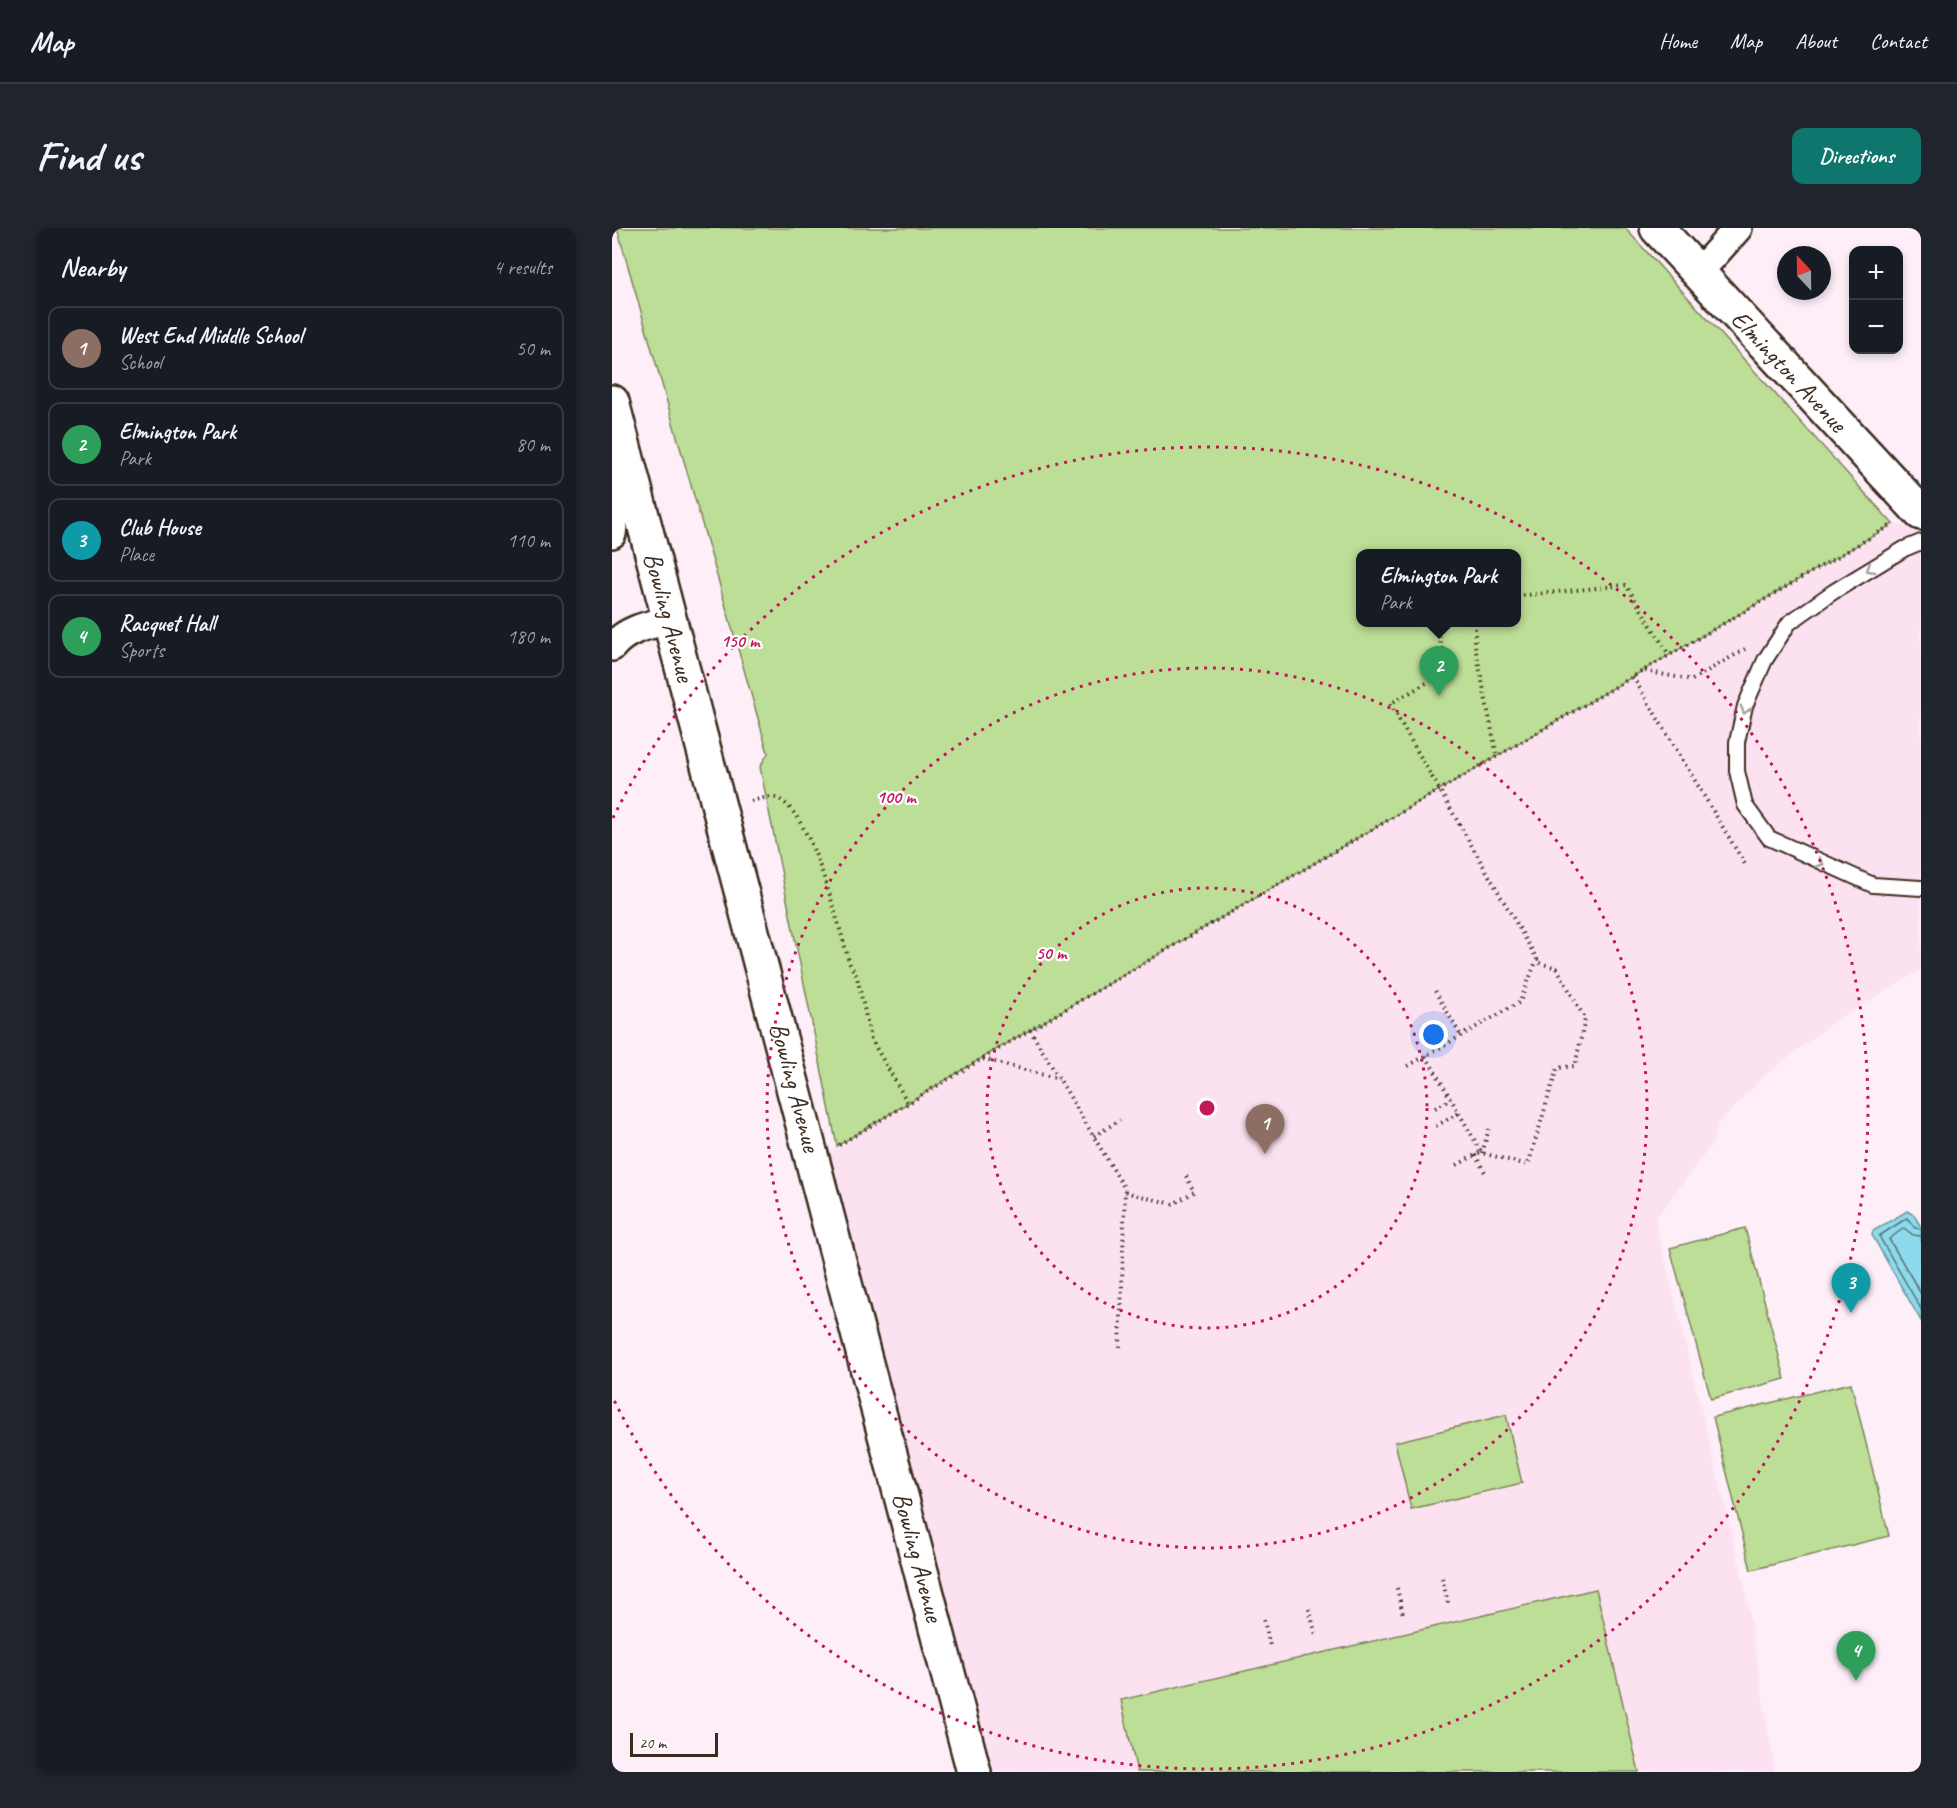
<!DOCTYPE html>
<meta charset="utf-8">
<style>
:root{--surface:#171b24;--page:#20242c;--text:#f1f3f6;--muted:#9ea1a6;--line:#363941;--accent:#0f766e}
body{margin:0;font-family:Caveat,sans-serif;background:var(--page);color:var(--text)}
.controls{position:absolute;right:18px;top:18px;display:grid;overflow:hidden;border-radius:12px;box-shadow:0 3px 9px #0003}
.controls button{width:54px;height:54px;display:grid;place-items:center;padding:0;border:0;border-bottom:2px solid var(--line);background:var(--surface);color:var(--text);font:30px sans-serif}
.compass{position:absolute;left:1165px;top:18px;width:54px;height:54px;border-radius:50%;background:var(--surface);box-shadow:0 3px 9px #0003;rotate:338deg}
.scale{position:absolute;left:18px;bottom:15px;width:88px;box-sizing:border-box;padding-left:6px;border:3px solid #3b2a1e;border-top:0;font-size:16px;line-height:21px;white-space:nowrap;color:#3b2a1e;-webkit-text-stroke:4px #fff;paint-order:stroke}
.you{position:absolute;left:822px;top:807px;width:21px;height:21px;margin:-15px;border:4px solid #fff;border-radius:50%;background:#1a73e8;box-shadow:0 0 0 9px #1a73e833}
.badge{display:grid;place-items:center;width:39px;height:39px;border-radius:50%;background:var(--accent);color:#fff;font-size:20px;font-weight:700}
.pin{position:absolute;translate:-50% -50px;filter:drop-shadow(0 2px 3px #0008)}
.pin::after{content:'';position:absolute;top:32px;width:21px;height:18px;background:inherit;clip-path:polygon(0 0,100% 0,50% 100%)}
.popup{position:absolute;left:744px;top:321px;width:165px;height:78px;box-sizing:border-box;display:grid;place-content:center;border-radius:12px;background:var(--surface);filter:drop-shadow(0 2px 4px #0005);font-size:20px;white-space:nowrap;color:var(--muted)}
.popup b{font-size:22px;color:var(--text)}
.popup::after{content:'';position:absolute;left:50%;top:100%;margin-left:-12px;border:12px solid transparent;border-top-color:var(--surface)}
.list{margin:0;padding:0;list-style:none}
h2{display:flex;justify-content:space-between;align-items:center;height:78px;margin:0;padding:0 24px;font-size:26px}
h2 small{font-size:20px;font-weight:400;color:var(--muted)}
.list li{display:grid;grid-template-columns:39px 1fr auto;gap:18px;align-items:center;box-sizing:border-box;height:84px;margin:0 12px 12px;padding:0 12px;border:2px solid var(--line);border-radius:12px}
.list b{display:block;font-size:22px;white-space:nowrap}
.list p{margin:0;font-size:20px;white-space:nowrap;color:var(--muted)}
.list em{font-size:20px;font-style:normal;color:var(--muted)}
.map{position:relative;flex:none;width:1309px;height:1544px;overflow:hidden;border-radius:12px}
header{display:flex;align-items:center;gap:36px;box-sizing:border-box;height:84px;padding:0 30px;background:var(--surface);border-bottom:2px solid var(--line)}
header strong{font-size:28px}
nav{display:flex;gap:33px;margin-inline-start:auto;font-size:21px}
.intro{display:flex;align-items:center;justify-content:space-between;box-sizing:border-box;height:144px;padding:0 36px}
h1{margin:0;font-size:42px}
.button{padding:15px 27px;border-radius:12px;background:var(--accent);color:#fff;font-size:21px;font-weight:700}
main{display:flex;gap:36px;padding:0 36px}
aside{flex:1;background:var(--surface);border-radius:12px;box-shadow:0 3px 9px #0003}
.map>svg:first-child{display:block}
.built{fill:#fce2f1}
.green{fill:#bdde97;stroke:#7c845a;stroke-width:1.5;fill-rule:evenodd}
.water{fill:#8ddaed;stroke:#6c949a;stroke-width:1.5}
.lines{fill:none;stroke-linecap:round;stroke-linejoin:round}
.shore{stroke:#5c7071;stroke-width:1.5}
.service-casing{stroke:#3b2a1e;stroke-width:18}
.minor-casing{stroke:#3b2a1e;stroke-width:32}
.tertiary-casing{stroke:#3b2a1e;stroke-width:38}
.path{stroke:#3b2a1e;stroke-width:4;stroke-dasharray:1.5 4.5;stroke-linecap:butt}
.service{stroke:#fff;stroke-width:14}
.minor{stroke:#fff;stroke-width:27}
.tertiary{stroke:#fff;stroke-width:33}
.oneway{stroke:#a79f9a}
.ring{fill:none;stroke:#c2185b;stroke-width:3;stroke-dasharray:3 6}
.labels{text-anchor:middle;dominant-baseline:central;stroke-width:4.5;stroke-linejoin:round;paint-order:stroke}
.street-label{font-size:26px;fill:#3b2a1e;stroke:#fff}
.centre{fill:#c2185b;stroke:#fff;stroke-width:3}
.ring-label{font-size:18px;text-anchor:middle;font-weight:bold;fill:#c2185b;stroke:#fff;stroke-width:4.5;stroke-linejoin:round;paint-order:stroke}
</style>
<header>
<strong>Map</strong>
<nav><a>Home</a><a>Map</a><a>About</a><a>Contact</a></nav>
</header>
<div class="intro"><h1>Find us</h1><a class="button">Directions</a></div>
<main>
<aside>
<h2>Nearby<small>4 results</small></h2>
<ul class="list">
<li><span class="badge" style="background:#8d6e63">1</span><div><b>West End Middle School</b><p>School</p></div><em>50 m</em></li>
<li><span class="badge" style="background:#2e9e5b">2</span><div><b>Elmington Park</b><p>Park</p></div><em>80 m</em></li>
<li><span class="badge" style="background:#0f9aa8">3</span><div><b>Club House</b><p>Place</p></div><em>110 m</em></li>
<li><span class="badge" style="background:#2e9e5b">4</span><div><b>Racquet Hall</b><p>Sports</p></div><em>180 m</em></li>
</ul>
</aside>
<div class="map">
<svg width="1309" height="1544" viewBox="0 0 1309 1544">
<rect width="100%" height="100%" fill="#fdeef7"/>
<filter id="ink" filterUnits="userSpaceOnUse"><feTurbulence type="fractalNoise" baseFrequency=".0167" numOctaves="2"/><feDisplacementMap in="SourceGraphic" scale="12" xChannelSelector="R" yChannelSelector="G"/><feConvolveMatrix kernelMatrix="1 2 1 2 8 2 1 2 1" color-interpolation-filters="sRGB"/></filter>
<g filter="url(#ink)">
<!-- built -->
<path class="built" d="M1281,296L1309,302V742L1221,794L1151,849L1106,896L1100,916L1043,991L1133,1360L1163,1544H362L202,933L418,802Z"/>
<!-- green -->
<g class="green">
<path d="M5,0H1013L1281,296L370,830L225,918L148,539L156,525ZM749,326H905V394H749Z"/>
<path d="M1133,1000L1173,1151L1099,1171L1058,1020Z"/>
<path d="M1239,1155L1277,1308L1139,1342L1101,1189Z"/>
<path d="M894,1187L910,1255L799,1281L783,1214Z"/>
<path d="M984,1361L1027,1544H525L509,1472Z"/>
</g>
<!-- water -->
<path class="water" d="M1295,983L1302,987L1309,999V1093L1260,1007L1261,1003Z"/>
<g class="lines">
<!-- shore -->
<g class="shore">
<path d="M1309,1001L1303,1000L1295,990L1267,1008L1309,1081"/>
<path d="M1309,1008L1301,1007L1292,1000L1277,1011L1309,1066"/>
</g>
<defs>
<path id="service" d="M1309,314L1292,321L1221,364L1177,395L1153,432L1133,478L1125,514V543L1133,577L1157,610L1261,657L1309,660"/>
<g id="minor">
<path d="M1086,45L1126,0"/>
<path d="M0,306L10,222"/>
<path d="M0,419C14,401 37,397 58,392"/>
</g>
<g id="tertiary">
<path d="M1045,0L1309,285"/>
<path d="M0,174L362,1544"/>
</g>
</defs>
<!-- service casing -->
<use href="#service" class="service-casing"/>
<!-- minor casing -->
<use href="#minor" class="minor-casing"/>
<!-- tertiary casing -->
<use href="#tertiary" class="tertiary-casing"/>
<!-- path -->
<g class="path">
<path d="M905,368L1014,357L1057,427"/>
<path d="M863,394V418L885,528"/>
<path d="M1033,443L1080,452L1133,421"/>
<path d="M1021,449L1134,638"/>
<path d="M139,573C148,571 158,567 167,571C201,589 226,698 238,736L245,749L259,811L296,875"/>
<path d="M823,763L849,808"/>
<path d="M418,802L513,961L508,1119"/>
<path d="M814,828L870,925L916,937L945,840L963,838L973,791L945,740L924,734"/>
<path d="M371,831L447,851"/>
<path d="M796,838L908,774L925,731L778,476L835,443L824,394"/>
<path d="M823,880L839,871"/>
<path d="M824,898L847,885"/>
<path d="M482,908L508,892"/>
<path d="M227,917L418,802L1278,298"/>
<path d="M870,925L877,901"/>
<path d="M863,927L874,946"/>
<path d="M845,937L869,924"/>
<path d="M513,964L561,976L582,964L574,948"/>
<path d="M830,1350L836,1375"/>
<path d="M785,1360L791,1386"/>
<path d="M697,1381L704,1407"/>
<path d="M652,1392L658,1418"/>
</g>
<!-- service -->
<use href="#service" class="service"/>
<!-- minor -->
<use href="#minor" class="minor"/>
<!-- tertiary -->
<use href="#tertiary" class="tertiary"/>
</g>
<!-- one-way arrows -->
<defs><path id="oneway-chevron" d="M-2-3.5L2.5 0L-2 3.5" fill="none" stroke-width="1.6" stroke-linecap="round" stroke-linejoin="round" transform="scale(1.5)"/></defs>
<g class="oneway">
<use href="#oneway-chevron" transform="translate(1258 341) rotate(149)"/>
<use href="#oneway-chevron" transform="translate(1133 482) rotate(106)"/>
<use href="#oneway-chevron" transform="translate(1208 635) rotate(23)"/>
</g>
</g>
<!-- distance rings -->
<g class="ring">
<circle cx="595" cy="880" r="220"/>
<circle cx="595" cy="880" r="440"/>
<path d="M1 590A661 661 0 1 1 1 1170"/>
</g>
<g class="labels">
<!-- street labels -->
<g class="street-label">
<text transform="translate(1177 143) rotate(47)">Elmington Avenue</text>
<text transform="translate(57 389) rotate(75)">Bowling Avenue</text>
<text transform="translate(183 859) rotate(75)">Bowling Avenue</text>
<text transform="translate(306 1329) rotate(75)">Bowling Avenue</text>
</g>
</g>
<circle cx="595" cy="880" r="9" class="centre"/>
<g class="ring-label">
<text x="128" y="419">150 m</text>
<text x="284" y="575">100 m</text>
<text x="439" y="731">50 m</text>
</g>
</svg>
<div class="controls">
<button>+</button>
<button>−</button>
</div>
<svg class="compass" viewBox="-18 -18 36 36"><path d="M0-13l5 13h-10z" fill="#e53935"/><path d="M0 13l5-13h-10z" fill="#9ea1a6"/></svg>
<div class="scale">20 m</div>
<div class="you"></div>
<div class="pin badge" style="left:653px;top:926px;background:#8d6e63">1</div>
<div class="pin badge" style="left:827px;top:468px;background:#2e9e5b">2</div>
<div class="popup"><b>Elmington Park</b>Park</div>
<div class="pin badge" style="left:1239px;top:1085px;background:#0f9aa8">3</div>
<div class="pin badge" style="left:1244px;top:1453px;background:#2e9e5b">4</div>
</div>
</main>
